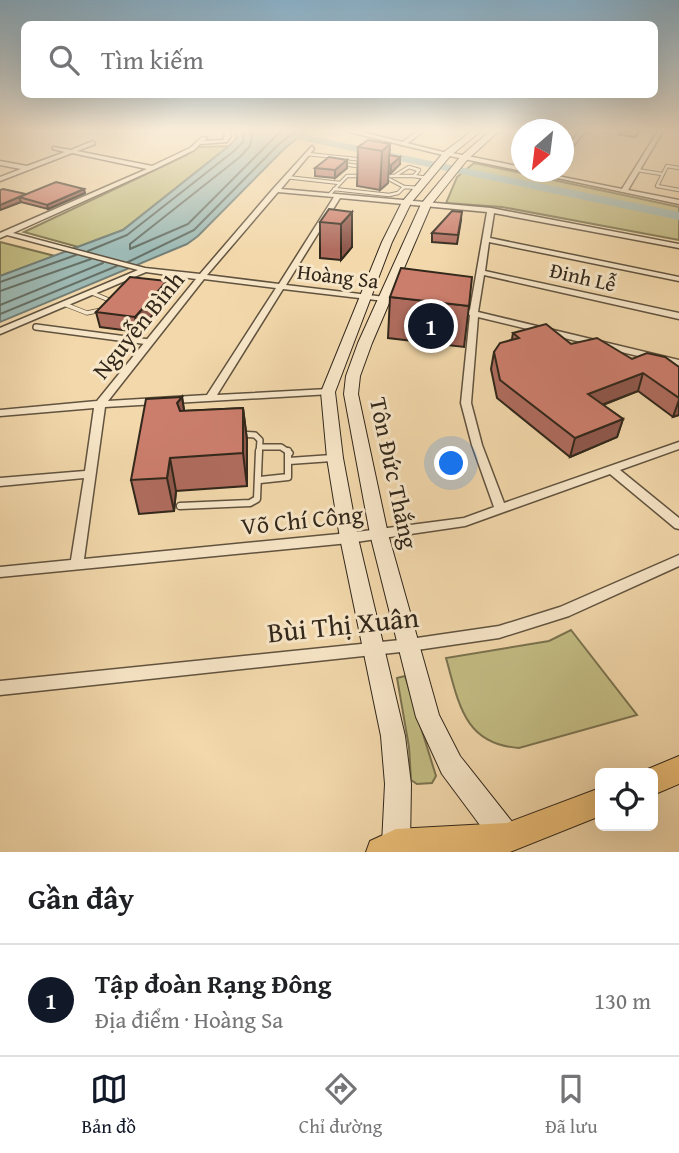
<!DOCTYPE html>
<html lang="vi">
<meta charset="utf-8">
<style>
:root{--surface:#fff;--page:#f6f6f6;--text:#202124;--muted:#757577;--line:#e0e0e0;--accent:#111827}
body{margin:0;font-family:"Gentium Book Plus",serif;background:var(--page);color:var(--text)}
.controls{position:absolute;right:21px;bottom:21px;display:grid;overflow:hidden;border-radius:10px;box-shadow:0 7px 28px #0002}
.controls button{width:63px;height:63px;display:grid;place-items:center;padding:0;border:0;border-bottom:2px solid var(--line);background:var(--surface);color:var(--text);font:35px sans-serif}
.compass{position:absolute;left:511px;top:119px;width:63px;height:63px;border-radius:50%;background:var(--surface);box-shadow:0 7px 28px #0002;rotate:208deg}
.you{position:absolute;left:452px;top:464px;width:24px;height:24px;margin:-18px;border:5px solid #fff;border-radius:50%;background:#1a73e8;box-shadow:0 0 0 10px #1a73e833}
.badge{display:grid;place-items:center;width:46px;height:46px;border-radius:50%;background:var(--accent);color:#fff;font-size:23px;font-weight:700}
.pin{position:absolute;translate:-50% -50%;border:4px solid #fff;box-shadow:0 2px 7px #0006}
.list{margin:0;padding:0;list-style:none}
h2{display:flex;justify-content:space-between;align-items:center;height:91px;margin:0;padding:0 28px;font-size:30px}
h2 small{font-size:23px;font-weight:400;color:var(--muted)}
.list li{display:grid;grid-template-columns:46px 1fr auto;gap:21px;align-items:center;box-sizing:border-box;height:112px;padding:0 28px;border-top:2px solid var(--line)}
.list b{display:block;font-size:26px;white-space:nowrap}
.list p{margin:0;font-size:23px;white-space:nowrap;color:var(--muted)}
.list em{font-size:23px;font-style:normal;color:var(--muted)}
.icon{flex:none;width:38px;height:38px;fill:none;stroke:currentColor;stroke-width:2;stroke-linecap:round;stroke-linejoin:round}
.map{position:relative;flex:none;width:679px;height:852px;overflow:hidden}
.search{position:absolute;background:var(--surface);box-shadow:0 7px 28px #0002;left:21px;right:21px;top:21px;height:77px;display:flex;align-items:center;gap:18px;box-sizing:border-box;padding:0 24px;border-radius:10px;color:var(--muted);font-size:26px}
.sheet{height:203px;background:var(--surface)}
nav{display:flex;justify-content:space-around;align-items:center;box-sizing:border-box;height:98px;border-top:2px solid var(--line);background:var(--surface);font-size:19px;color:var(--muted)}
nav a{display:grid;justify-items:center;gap:4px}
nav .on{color:var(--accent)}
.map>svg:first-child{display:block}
.green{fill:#c3bc83;stroke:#7a724f;stroke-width:2}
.water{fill:#9db8b2;stroke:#727e76;stroke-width:2}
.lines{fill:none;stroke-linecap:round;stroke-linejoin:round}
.shore{stroke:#677066;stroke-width:2}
.river{fill:#9db8b2;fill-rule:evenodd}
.service-far3-casing{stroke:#61533f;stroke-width:4.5}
.service-far2-casing{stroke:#61533f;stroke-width:5}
.service-far1-casing{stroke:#61533f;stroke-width:8}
.service-casing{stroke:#61533f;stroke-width:9}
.minor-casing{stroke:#61533f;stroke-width:3}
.tertiary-casing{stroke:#61533f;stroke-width:3}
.secondary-casing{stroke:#31271b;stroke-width:2}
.primary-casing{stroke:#31271b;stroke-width:2}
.service-far3{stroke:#f7e6c8;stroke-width:2.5}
.service-far2{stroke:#f7e6c8;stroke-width:3.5}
.service-far1{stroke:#f7e6c8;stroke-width:5}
.service{stroke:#f7e6c8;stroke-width:6}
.minor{fill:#f7e6c8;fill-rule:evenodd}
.tertiary{fill:#f7e6c8;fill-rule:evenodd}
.secondary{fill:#f7e6c8;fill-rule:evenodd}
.primary{fill:#e9bc76;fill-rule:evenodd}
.wall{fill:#af6c5e;stroke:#31271b;stroke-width:2}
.shaded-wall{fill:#8f584c;stroke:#31271b;stroke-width:2}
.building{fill:#cc7e6d;stroke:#31271b;stroke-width:2}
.labels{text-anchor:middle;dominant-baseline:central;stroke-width:6;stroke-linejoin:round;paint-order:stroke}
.far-street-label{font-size:21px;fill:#31271b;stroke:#f7e6c8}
.street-label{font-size:24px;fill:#31271b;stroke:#f7e6c8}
.near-street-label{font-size:28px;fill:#31271b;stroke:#f7e6c8}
</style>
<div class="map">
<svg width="679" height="852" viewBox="0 0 679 852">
<rect width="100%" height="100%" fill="#f2d8ab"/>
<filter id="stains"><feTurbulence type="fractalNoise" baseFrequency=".00286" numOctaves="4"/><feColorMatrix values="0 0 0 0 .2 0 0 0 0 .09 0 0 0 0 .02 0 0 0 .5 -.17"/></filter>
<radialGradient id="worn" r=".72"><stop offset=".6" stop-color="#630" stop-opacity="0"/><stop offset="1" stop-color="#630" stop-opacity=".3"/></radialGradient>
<!-- green -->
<g class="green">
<path d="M229,146L123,230L78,247L24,232L187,155L199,147Z"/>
<path d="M474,163L679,207V240L502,207L446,203L457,177Z"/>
<path d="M0,242L55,256L0,276Z"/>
<path d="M571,630L637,715L519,748C464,744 459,704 446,658L549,641Z"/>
<path d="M405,676L436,776L432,783L417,784L411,780L409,747L397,678Z"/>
</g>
<!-- water -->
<path class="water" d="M235,131H306L284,149L198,236L187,244L0,322V276L123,230L229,146L237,138Z"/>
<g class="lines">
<!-- shore -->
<g class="shore">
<path d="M253,131L250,146L240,157L130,244V249L188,224L281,131"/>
<path d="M88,251L127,235L234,151L243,142L244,131"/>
<path d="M128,262L194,230L279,144L296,131"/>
<path d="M0,282L76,255"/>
<path d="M0,291L91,259"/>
<path d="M0,305L103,263"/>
<path d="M0,314L117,266"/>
</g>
<!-- river -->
<path class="river" d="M300,134L679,212V220L296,139L294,137Z"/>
<defs>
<g id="service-far3">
<path d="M307,154L365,160"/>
<path d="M343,164L364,167"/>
<path d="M679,168L667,166L657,186L679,190"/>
<path d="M637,170L662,174"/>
<path d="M396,175L409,167L419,170L414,176L427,178"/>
<path d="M382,176H414"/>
<path d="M286,177L340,183"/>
<path d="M387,178L404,187"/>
<path d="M334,189L389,195L398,193L404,187L419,188"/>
<path d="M329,195L347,176H364"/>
</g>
<g id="service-far2">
<path d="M92,293L109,300L108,304"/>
<path d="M64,304L87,313L101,310"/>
</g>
<g id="service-far1">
<path d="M36,327L149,342"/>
<path d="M240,434L255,435L260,440L259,453"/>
<path d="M260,447H281L290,453"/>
</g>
<g id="service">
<path d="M289,461L332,458"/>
<path d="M260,480L288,477V451"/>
<path d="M180,506L250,503L257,499L259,451"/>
</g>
<g id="minor">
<path d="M224,131H230L231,136L227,142L200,144L194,150L155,169L13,233L145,268L200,274L273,189L312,146L314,149L281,189L491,208L679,244V248L494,213L490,238L679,277V281L489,242L485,271L679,313V319L484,275L478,312L679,360V366L478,317L471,403L482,445L504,503L679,442V449L620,470L679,518V529L675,528L610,474L465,526L349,543L0,577V567L71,560L84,478L0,486V478L85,471L94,408L0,416V410L97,401L196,279L146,272L0,334V328L138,270L7,235L0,238V233L147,169L72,153L0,181V177L21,169L0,165V161L27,166L65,152L53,149V147L71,150L93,141L95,144L77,151L152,166L190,148L202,137L207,138L204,141L223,140L225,136ZM278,192L334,197L279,284L207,275ZM340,198L487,212L470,310L457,306L453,309L470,315L461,403L472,445L494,507L464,518L349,533L84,559L105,407L331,394L333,392L328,389L217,395L283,289L393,302L397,300L393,298L286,285ZM204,279L276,288L207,395L108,401Z"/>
<path d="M418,131H424L405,145H401V143Z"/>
<path d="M580,131H585L566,155L564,156V151Z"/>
<path d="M658,131H663L628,190L679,200V204L529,172H538L622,189Z"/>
<path d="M447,152L522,167V171L445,155L444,154Z"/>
<path d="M679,555V566L569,616L499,638L410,651L0,695V681L410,639L499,626L560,607Z"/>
</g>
<path id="tertiary" d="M345,131H358L451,154L447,156Z"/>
<g id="secondary">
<path d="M472,131H481L450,156L411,203L392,242L335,392L343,458L358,538L405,736L411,784L410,844L406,852H386L382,844L385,784L381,736L340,538L327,458L321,392L382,242L402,202L444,152Z"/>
<path d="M490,131H499L467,160L431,205L372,343L360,376L358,394L388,534L439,715L460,756L517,828L521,838L517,848L507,852L497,848L442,774L416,717L370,534L344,394L346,376L358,343L421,204L461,156Z"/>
</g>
<g id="primary">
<path d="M679,756V784L653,795V773H642L643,771Z"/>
<path d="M600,788V816L510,852H366L370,841L396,829L507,823Z"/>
</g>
</defs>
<!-- service-far3 casing -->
<use href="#service-far3" class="service-far3-casing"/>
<!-- service-far2 casing -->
<use href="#service-far2" class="service-far2-casing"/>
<!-- service-far1 casing -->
<use href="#service-far1" class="service-far1-casing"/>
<!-- service casing -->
<use href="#service" class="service-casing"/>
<!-- minor casing -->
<use href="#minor" class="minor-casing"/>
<!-- tertiary casing -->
<use href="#tertiary" class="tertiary-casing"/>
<!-- secondary casing -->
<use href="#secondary" class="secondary-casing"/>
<!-- primary casing -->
<use href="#primary" class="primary-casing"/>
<!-- service-far3 -->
<use href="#service-far3" class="service-far3"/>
<!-- service-far2 -->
<use href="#service-far2" class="service-far2"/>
<!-- service-far1 -->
<use href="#service-far1" class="service-far1"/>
<!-- service -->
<use href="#service" class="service"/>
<!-- minor -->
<use href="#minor" class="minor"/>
<!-- tertiary -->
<use href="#tertiary" class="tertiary"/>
<!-- secondary -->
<use href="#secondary" class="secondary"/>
<!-- primary -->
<use href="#primary" class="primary"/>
</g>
<!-- wall -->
<g class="wall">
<path d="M620,131H641L635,137L619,135Z"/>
<path d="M390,144L389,155L400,164L391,173H388V183L380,190L357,186L358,147Z"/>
<path d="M347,160V168L335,178L315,176V168Z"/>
<path d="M0,190L26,195L85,193L48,209L21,202L0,210Z"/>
<path d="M352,212V247L341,260L320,258V222Z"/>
<path d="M461,220L457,244L432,242V233Z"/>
<path d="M167,281L169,296L138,332L100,327L96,312Z"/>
<path d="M390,297L469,306L464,347L388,338Z"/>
<path d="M513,333L571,344L632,359L679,367V415L673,417L638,391L603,405L623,419L617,437L570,457L497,398L491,369L494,352L512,339Z"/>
<path d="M182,397L184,411L243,408L247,440V486L176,491L174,511L139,514L131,480Z"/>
</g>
<!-- shaded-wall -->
<g class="shaded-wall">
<path d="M390,144L388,183L380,190L382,151Z"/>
<path d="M400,157V164L391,173V165Z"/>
<path d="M347,160V168L335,178V170Z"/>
<path d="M84,189L85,193L48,209L47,205Z"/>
<path d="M19,197L21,202L0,210V205Z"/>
<path d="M352,212V247L341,260V224Z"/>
<path d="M167,281L169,296L138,332L135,317Z"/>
<path d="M643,373L638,391L583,412L588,394Z"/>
<path d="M182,397L187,429L177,403Z"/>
<path d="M679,400V415L673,417Z"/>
<path d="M243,408L247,440V486L243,453Z"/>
<path d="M623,419L617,437L570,457L575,438Z"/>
<path d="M170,458L176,491L174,511L167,478Z"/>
</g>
<!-- building -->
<g class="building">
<path d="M368,140L390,144L382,151L358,147Z"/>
<path d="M389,155L400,157L391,165H389Z"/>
<path d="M329,157L347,160L335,170L315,168Z"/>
<path d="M56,182L84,189L47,205L19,197Z"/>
<path d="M3,189L26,194L0,205V190Z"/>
<path d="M329,209L352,212L341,224L320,222Z"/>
<path d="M452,211L462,212L458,235L432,233Z"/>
<path d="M401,268L472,277L469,306L390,297Z"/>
<path d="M130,277L167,281L135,317L96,312Z"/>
<path d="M546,324L571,344L597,338L632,359L647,353L665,357L679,367V398L643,373L588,394L623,419L575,438L500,380L494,352L500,343L519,338L513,333Z"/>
<path d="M182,397L177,403L180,411L243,408V453L170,458L167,478L131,480L146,399Z"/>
</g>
<!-- sky -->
<linearGradient id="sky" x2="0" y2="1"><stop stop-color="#8ab6d2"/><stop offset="0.52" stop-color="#f9edd9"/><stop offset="1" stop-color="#f9edd9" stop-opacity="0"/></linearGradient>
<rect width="679" height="250" fill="url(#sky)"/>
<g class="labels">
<!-- far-street labels -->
<g class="far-street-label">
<text transform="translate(338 276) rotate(7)">Hoàng Sa</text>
<text transform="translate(583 277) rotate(13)">Đinh Lễ</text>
</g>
<!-- street labels -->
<g class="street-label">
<text transform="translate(138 325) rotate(-51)">Nguyễn Bình</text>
<text transform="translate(394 473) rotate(78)">Tôn Đức Thắng</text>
<text transform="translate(302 520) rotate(-6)">Võ Chí Công</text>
</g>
<!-- near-street labels -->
<g class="near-street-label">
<text transform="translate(343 624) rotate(-6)">Bùi Thị Xuân</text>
</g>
</g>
<rect width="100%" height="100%" filter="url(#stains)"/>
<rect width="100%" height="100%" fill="url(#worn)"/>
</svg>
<div class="controls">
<button><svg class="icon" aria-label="locate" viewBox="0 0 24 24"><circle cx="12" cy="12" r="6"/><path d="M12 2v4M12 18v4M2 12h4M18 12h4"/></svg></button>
</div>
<svg class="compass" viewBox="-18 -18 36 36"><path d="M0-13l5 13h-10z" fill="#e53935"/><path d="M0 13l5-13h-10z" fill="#757577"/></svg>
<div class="you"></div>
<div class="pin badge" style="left:431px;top:326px">1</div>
<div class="search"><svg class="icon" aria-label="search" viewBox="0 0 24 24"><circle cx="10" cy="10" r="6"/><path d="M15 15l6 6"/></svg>Tìm kiếm</div>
</div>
<section class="sheet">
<h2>Gần đây<small></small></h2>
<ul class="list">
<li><span class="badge">1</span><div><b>Tập đoàn Rạng Đông</b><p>Địa điểm · Hoàng Sa</p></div><em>130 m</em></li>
</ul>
</section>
<nav>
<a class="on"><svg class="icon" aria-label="map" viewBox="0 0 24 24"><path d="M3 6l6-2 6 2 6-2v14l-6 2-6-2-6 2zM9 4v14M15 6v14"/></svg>Bản đồ</a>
<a><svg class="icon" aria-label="directions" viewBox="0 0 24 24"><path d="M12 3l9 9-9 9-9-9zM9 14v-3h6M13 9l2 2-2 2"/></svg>Chỉ đường</a>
<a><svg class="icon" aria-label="saved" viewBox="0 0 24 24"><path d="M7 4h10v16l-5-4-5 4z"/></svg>Đã lưu</a>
</nav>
